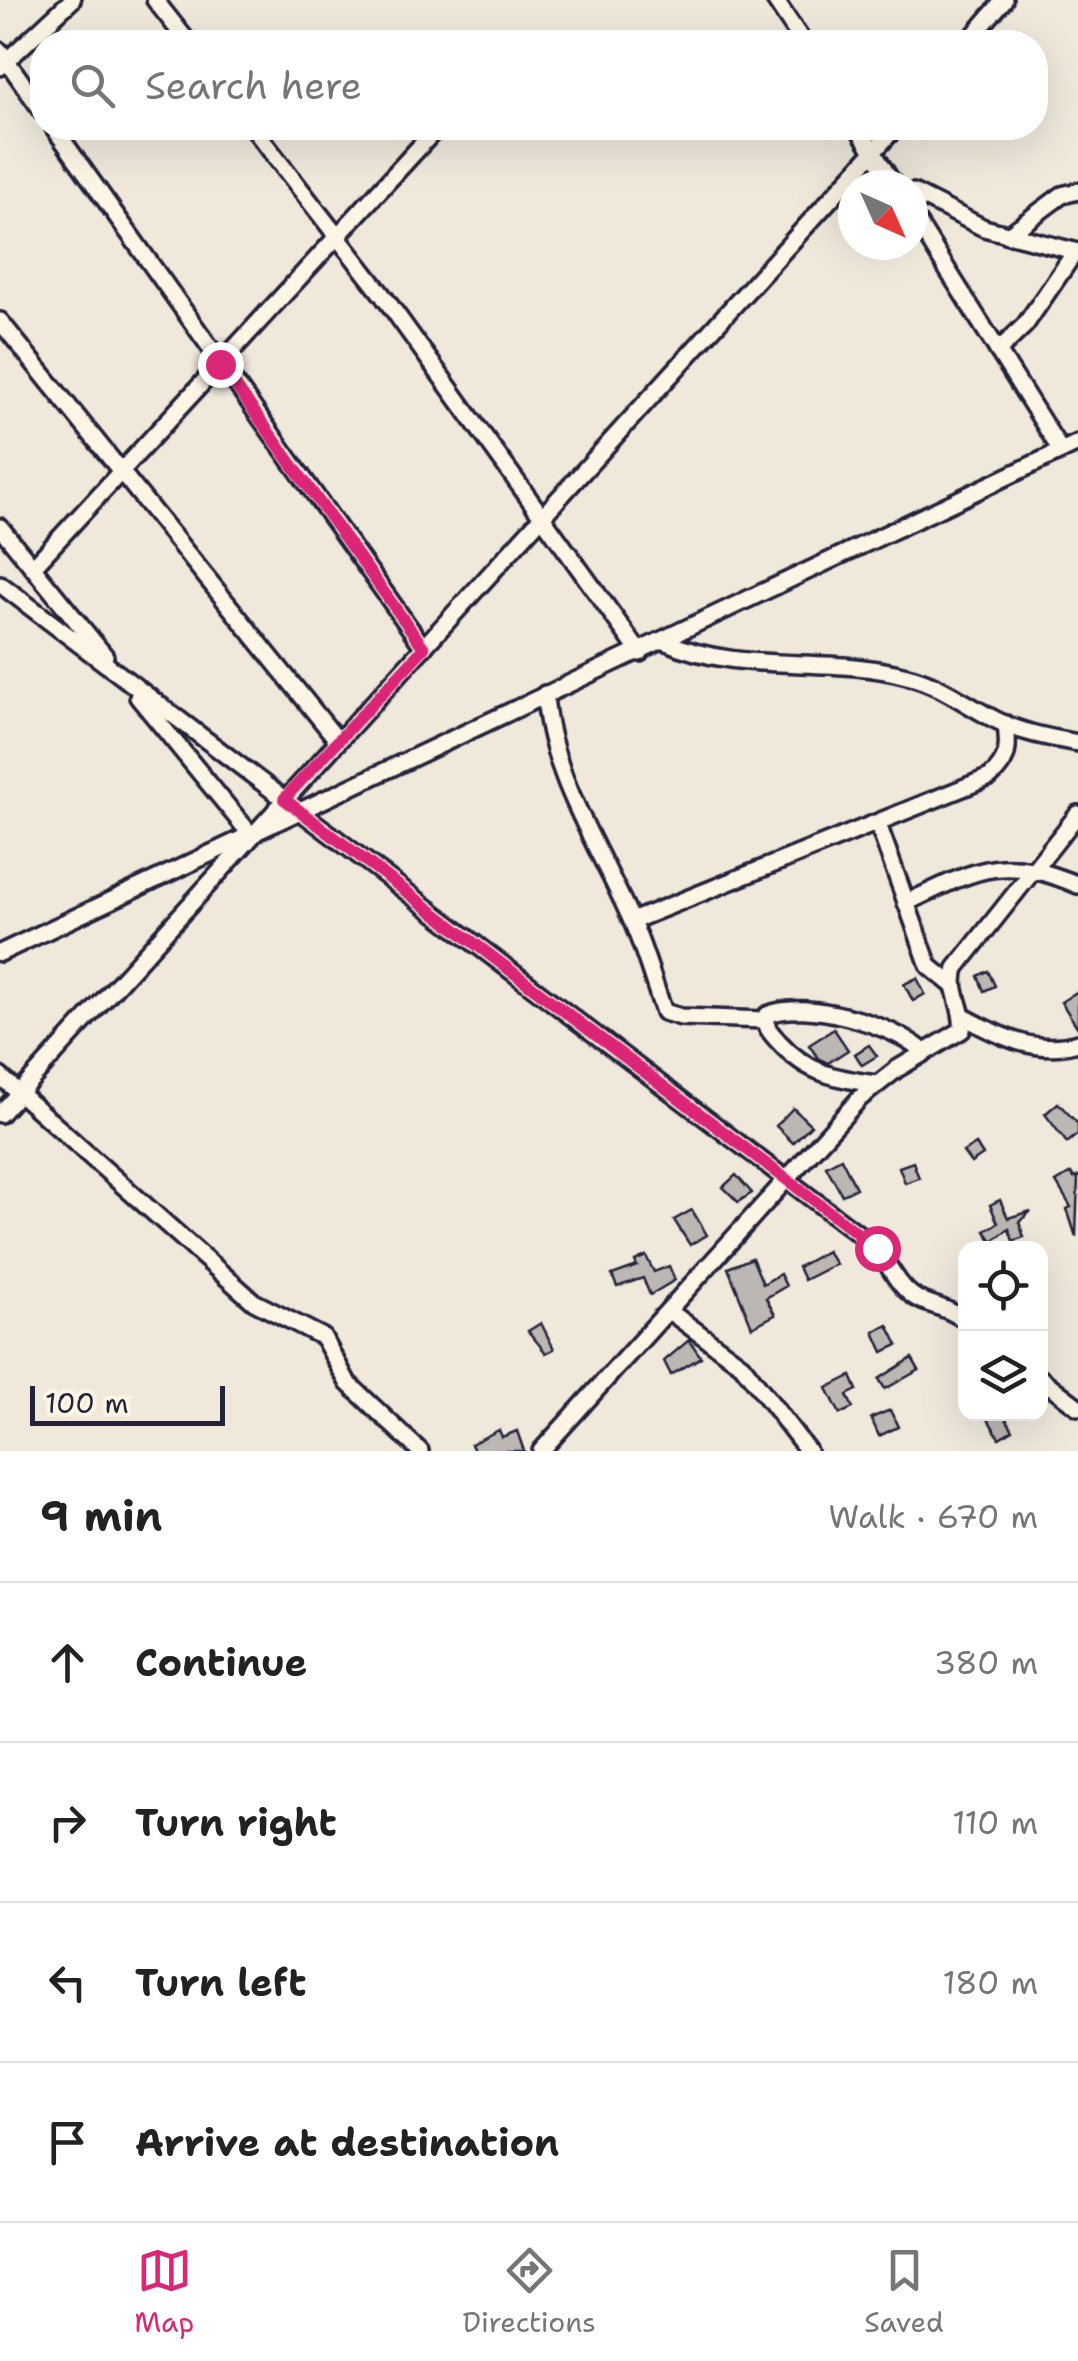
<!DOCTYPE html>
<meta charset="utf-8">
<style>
:root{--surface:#fff;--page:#f6f6f6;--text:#222;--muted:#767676;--line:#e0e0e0;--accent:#db2777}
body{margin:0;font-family:"Shantell Sans",sans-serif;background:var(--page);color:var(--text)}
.controls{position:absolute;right:30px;bottom:30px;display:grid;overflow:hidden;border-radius:20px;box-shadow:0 10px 40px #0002}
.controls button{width:90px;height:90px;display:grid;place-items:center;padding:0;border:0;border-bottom:2px solid var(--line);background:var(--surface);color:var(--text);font:50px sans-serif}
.compass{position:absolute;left:838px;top:170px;width:90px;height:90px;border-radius:50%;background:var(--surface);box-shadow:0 10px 40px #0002;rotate:135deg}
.scale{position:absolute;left:30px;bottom:25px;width:195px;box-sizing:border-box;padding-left:10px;border:5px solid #22223b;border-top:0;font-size:28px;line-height:35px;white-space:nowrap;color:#22223b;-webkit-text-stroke:8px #fcf5e5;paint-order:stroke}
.stop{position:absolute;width:30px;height:30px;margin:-22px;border:8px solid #db2777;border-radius:50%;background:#fff}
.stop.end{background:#db2777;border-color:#fff;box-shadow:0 2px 10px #0008}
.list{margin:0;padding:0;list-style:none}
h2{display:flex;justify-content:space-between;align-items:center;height:130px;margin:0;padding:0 40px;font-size:42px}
h2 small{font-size:32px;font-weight:400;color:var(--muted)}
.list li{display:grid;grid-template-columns:65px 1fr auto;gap:30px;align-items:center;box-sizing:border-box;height:160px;padding:0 40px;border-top:2px solid var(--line)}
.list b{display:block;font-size:38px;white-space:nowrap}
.list em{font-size:32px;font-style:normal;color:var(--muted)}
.icon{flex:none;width:55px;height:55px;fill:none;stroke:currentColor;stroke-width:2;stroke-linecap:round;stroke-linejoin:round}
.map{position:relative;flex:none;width:1078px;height:1451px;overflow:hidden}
.search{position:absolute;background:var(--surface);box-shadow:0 10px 40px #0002;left:30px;right:30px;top:30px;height:110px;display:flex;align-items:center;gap:25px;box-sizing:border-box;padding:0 35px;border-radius:40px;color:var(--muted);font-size:38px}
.sheet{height:770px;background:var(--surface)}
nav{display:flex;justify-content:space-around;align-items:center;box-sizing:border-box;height:140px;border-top:2px solid var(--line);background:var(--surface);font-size:28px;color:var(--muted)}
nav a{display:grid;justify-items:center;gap:5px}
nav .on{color:var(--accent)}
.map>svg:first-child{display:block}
.building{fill:#bcb7b3;stroke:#22223b;stroke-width:2.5}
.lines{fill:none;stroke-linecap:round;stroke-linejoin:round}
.minor-casing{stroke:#22223b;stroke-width:22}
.minor{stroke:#fcf5e5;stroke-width:15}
.route{stroke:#db2777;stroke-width:12}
</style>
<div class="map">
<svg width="1078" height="1451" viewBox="0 0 1078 1451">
<rect width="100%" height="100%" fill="#efe8db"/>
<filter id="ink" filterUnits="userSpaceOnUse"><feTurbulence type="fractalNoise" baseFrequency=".01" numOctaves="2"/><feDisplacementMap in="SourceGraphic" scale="20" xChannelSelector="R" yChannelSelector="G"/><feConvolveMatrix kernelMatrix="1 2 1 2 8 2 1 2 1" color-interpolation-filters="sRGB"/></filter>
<g filter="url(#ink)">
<!-- building -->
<g class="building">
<path d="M988,971L995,986L984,991L978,976Z"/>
<path d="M917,978L925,994L913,1001L904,984Z"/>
<path d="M1078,991V1028L1061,1002Z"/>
<path d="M834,1029L848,1050L828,1063L818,1058L809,1045Z"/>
<path d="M869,1045L877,1056L862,1065L855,1054Z"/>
<path d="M1058,1103L1078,1124V1134L1067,1143L1045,1114Z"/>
<path d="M793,1108L811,1125L793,1143L776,1126Z"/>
<path d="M976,1144L983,1155L971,1163L963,1152Z"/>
<path d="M841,1158L856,1188L842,1195L826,1166Z"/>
<path d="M913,1162L919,1178L905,1183L899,1167Z"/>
<path d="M1071,1173L1074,1178L1078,1176L1076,1237L1067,1209L1071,1207L1056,1182Z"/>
<path d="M736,1175L752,1193L738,1202L723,1187Z"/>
<path d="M1000,1200L1008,1218L1031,1211L1019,1222L1024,1237L1013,1241L1009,1229L992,1241L985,1231L998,1223L990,1205Z"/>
<path d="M692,1210L707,1235L690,1245L674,1220Z"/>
<path d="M827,1251L836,1264L804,1280L798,1267Z"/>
<path d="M646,1256L654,1272L669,1266L675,1280L650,1295L643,1278L617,1287L612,1275L637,1266L635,1261Z"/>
<path d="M752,1258L763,1284L780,1274L786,1286L766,1298L775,1315L752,1327L728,1268Z"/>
<path d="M541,1323L554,1349L546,1353L528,1331Z"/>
<path d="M888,1325L898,1345L883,1352L874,1332Z"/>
<path d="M689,1340L701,1357L671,1375L664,1361Z"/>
<path d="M912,1358L919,1370L885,1389L879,1379Z"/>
<path d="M851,1376L857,1390L847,1395L853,1408L840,1414L827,1388Z"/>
<path d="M890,1410L898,1427L879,1436L871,1418Z"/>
<path d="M985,1414H1003L1013,1430L999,1438Z"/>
<path d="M499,1430L502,1437L517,1431L524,1451H474L471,1444Z"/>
</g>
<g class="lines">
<defs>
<g id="minor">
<path d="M155,0L188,42"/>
<path d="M775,0L803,42"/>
<path d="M968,42L1004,0"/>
<path d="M0,51L42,111"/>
<path d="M0,67L72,0"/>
<path d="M54,128L424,648"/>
<path d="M253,128L384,297L640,653"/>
<path d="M858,128L894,185"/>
<path d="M913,192L984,228L1078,252"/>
<path d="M913,215L1061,451"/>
<path d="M1008,235L1062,195L1078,191"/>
<path d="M0,321L338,741"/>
<path d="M998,351L1025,325L1075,252"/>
<path d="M0,527L105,656"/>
<path d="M33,567L437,128"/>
<path d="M0,584L877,1248C889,1265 900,1291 920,1300C937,1307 950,1309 966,1321"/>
<path d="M664,641C742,676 827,654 907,676C940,684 966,705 996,720C1022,733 1051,738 1078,743"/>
<path d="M545,694C550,774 598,845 630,917C644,947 653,981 664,1012L681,1017L765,1020"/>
<path d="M138,697L251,835"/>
<path d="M878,824L929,966L951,984"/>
<path d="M906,903C977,869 1002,853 1078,885"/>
<path d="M632,921L990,777C1009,760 1009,748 1006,724"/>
<path d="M0,953L1078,443"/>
<path d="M964,1017C1001,1037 1037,1055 1078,1043"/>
<path d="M0,1076L254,1302L323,1337L348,1383L420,1451"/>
<path d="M876,1084C835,1078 808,1074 779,1042C771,1033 764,1027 767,1015C804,998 894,1025 923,1051"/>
<path d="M0,1114L895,128"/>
<path d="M669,1311L742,1365L808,1451"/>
<path d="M1040,1378L1078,1407"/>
<path d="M541,1451L860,1098L897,1069L962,1030C965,1007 949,993 956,968L1078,814"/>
</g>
</defs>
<!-- minor casing -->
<use href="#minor" class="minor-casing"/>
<!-- minor -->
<use href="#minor" class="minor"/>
</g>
</g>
<g class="lines" filter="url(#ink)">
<!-- route -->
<path class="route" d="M220,364L424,648L284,799L877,1248"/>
</g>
</svg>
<div class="controls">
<button><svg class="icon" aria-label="locate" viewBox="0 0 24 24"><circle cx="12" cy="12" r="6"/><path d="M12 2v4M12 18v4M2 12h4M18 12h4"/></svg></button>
<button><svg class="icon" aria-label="layers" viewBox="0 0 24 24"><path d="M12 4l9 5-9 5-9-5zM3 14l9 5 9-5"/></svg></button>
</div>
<svg class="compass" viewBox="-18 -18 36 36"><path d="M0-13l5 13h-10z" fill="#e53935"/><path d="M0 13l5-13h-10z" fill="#767676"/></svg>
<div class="scale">100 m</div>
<div class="stop" style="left:877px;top:1248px"></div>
<div class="stop end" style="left:220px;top:364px"></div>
<div class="search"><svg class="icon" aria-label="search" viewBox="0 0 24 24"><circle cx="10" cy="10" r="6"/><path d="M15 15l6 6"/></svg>Search here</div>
</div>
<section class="sheet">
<h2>9 min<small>Walk · 670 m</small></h2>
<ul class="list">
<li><svg class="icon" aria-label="ahead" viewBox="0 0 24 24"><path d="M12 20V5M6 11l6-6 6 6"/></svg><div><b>Continue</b></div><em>380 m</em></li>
<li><svg class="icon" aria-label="right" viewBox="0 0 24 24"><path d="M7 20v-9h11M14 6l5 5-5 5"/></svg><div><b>Turn right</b></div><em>110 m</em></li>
<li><svg class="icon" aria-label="left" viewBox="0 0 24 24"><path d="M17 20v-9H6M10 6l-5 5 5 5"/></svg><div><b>Turn left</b></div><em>180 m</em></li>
<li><svg class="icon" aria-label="arrive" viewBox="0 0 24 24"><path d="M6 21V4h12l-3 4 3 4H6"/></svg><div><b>Arrive at destination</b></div></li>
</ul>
</section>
<nav>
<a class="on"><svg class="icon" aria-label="map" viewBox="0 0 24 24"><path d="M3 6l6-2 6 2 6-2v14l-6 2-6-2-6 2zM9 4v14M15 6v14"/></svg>Map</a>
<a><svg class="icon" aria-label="directions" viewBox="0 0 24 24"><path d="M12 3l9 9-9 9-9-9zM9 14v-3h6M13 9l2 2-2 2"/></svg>Directions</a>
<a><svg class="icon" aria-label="saved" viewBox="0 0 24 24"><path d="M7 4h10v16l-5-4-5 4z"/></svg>Saved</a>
</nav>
